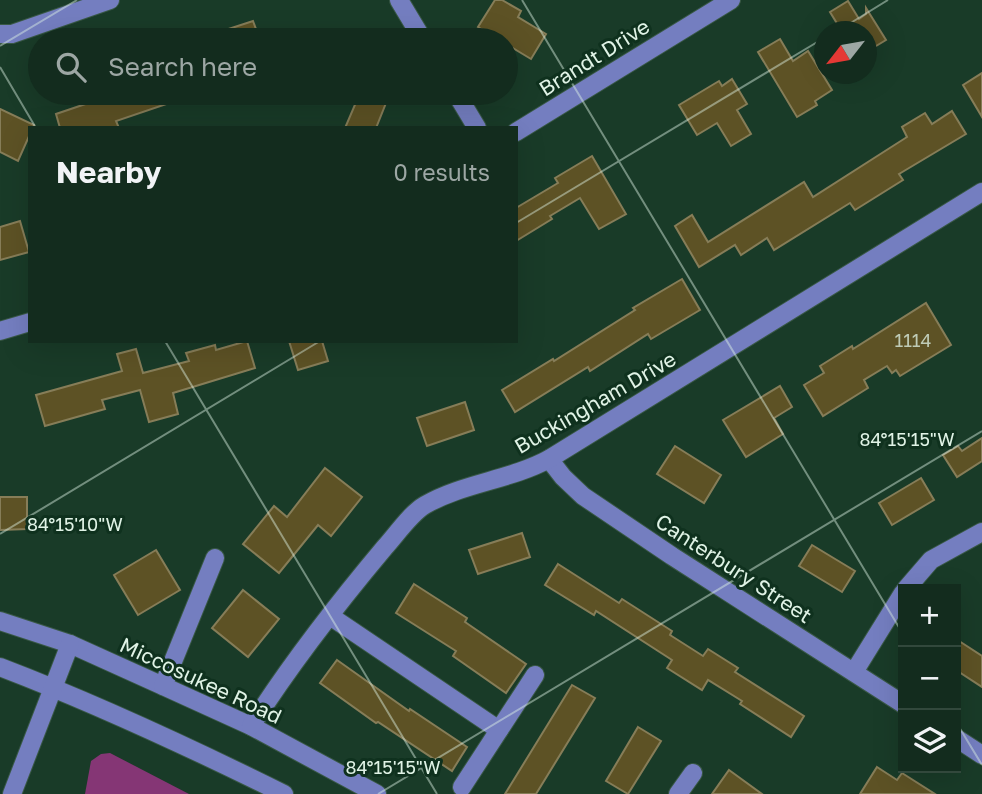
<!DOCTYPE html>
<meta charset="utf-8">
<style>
:root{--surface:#132c1e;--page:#1c3427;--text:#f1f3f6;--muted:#9da7a4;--line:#32483c}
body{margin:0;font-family:"Golos Text",sans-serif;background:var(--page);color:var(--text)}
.controls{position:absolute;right:21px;bottom:21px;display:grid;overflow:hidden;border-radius:0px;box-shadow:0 7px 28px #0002}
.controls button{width:63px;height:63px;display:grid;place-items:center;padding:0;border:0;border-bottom:2px solid var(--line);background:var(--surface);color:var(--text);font:35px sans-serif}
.compass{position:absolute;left:814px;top:21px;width:63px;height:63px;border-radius:50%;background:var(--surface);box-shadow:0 7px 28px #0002;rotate:239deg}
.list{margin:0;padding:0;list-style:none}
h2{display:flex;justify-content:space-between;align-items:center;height:91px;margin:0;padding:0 28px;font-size:30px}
h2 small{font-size:23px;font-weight:400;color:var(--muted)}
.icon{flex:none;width:38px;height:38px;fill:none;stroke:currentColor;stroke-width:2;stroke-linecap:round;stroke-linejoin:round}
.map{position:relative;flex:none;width:982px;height:794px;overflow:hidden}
.search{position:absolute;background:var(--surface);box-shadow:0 7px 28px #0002;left:28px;top:28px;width:490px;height:77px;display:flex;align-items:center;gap:18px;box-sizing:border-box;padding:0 24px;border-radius:38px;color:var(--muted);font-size:26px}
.panel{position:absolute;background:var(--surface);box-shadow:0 7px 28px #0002;left:28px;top:126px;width:490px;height:217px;border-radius:0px}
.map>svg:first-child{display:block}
.green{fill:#853675}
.building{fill:#5d5225;stroke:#867d58;stroke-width:2}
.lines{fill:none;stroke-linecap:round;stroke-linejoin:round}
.minor-casing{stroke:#395846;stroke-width:20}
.minor{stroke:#747ec0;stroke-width:18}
.ticks{fill:none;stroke:#e0f3e6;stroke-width:2;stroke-opacity:0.45}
.labels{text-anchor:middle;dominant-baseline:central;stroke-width:6;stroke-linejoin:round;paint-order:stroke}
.number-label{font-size:18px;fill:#bfcbb6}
.street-label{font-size:21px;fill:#e0f3e6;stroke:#0f311e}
.ticks-label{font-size:18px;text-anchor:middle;fill:#e0f3e6;stroke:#0f311e;stroke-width:6;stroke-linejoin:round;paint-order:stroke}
</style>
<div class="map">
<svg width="982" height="794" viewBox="0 0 982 794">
<rect width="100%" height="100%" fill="#193b28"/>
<!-- green -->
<path class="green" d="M110,753L189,794H85L91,761L101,754Z"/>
<!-- building -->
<g class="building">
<path d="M495,0H502L521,11L518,17L546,34L531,59L506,44V40H500L478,27Z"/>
<path d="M848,1L859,19L866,14V8L886,40L866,52V32H838L841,30L830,12Z"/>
<path d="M253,21L260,40H205L204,37Z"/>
<path d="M780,39L793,61L808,51L832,90L815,101L817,105L797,117L758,52Z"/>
<path d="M982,73V117L963,85Z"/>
<path d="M732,79L747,104L737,110L751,134L731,146L717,123L697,135L679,105L719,81L722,86Z"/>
<path d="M118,93H190V96L116,121L119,128H60L56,114Z"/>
<path d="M360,93H390L376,128H345Z"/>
<path d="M0,109L34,125L33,128H30V134L18,161L0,152Z"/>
<path d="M952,111L966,134L899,174L903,180L855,210L850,203L774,250L767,238L741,255L735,245L699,267L675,226L692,215L708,242L804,182L813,197L907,137L902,127L925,113L932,124Z"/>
<path d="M592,156L626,214L599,229L580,198L550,216L552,219L516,241V208L558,183L555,178Z"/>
<path d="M20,221L29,252L0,260V227Z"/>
<path d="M682,279L700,310L651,339L648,334L590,371L588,367L515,412L502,390L553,359L554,361L635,310L633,308Z"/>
<path d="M926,303L951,345L900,376L896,370L892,373L887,366L864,380L868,388L823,416L804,385L824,373L820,366L852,346L853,349Z"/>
<path d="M247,341L255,368L173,393L178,414L149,422L140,390L102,400L105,409L45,426L36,395L122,371L117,354L136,349L143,373L189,361L186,353L215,345L216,350Z"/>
<path d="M289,341H322L328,361L298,370Z"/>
<path d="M780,386L792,407L774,418L783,434L746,457L723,420Z"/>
<path d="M465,402L474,430L427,446L417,418Z"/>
<path d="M982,438V461L957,477L943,455L958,446L962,451Z"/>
<path d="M675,446L721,475L704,503L657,474Z"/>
<path d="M325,468L362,497L331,536L318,525L279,573L243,544L274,506L287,517Z"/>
<path d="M921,478L934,500L892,525L879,503Z"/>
<path d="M0,497H27V529L0,530Z"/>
<path d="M522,533L530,557L478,574L469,550Z"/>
<path d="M812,545L855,571L842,592L799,566Z"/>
<path d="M156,550L180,590L138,615L114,575Z"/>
<path d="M558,564L619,603L622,599L672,631L670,635L703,656L708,649L738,668L735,672L804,716L791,737L740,704L742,701L708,680L702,690L667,668L672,660L596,611L594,615L545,585Z"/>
<path d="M414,584L467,618L465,622L526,664L506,693L453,656L456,651L396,613Z"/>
<path d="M243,590L279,619L248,657L212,628Z"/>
<path d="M956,639L982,656V687L956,670Z"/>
<path d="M337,660L409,711L410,709L467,747L452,771L378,722L376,723L320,683Z"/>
<path d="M572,685L595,698L536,794H505Z"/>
<path d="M638,727L661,741L628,794L606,781Z"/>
<path d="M877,767L897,780L902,773L935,794H860Z"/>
<path d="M729,770L762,794H712Z"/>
</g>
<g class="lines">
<defs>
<g id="minor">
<path d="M399,0L423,40"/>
<path d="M0,34H12L110,0"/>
<path d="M456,93L477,128"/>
<path d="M516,132L731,0"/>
<path d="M0,331L30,322"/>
<path d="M549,459L563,477L583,496L672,556L903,704"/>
<path d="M906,589L931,560L982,532"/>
<path d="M330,616L499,730"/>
<path d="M0,621L70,644L163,686L251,726L377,794"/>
<path d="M0,667C97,704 191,748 284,794"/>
<path d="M854,672L903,593"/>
<path d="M163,686L215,558"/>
<path d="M251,726C290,665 338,603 385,547C396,535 411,513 425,505C463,483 510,480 549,459L982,192"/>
<path d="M956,738L982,755"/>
<path d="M462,787L535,675"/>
<path d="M12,794L70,644"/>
<path d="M678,794L693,773"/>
</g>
</defs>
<!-- minor casing -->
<use href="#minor" class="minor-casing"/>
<!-- minor -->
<use href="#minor" class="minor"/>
</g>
<!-- ticks -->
<path class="ticks" d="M522,0L903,634M836,32L888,0M0,46L77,0M0,67L36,128M516,223L824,38M165,341L437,794M0,534L320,341M956,722L982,765M378,794L982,431"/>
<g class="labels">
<!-- number labels -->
<g class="number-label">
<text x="913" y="340">1114</text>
</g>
<!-- street labels -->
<g class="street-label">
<text transform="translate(594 57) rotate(-32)">Brandt Drive</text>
<text transform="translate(595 402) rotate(-30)">Buckingham Drive</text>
<text transform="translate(734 568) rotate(33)">Canterbury Street</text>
<text transform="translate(201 680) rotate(25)">Miccosukee Road</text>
</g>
</g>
<g class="ticks-label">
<text x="907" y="446">84°15'15"W</text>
<text x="75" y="531">84°15'10"W</text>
<text x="393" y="774">84°15'15"W</text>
</g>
</svg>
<div class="controls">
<button>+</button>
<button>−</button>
<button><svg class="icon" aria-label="layers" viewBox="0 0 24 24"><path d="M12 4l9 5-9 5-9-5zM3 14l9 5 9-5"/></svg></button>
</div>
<svg class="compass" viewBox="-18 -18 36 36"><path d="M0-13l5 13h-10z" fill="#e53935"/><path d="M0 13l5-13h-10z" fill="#9da7a4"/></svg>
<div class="search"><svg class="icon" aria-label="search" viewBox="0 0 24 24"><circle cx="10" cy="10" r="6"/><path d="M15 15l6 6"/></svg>Search here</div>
<section class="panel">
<h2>Nearby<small>0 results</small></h2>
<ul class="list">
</ul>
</section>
</div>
